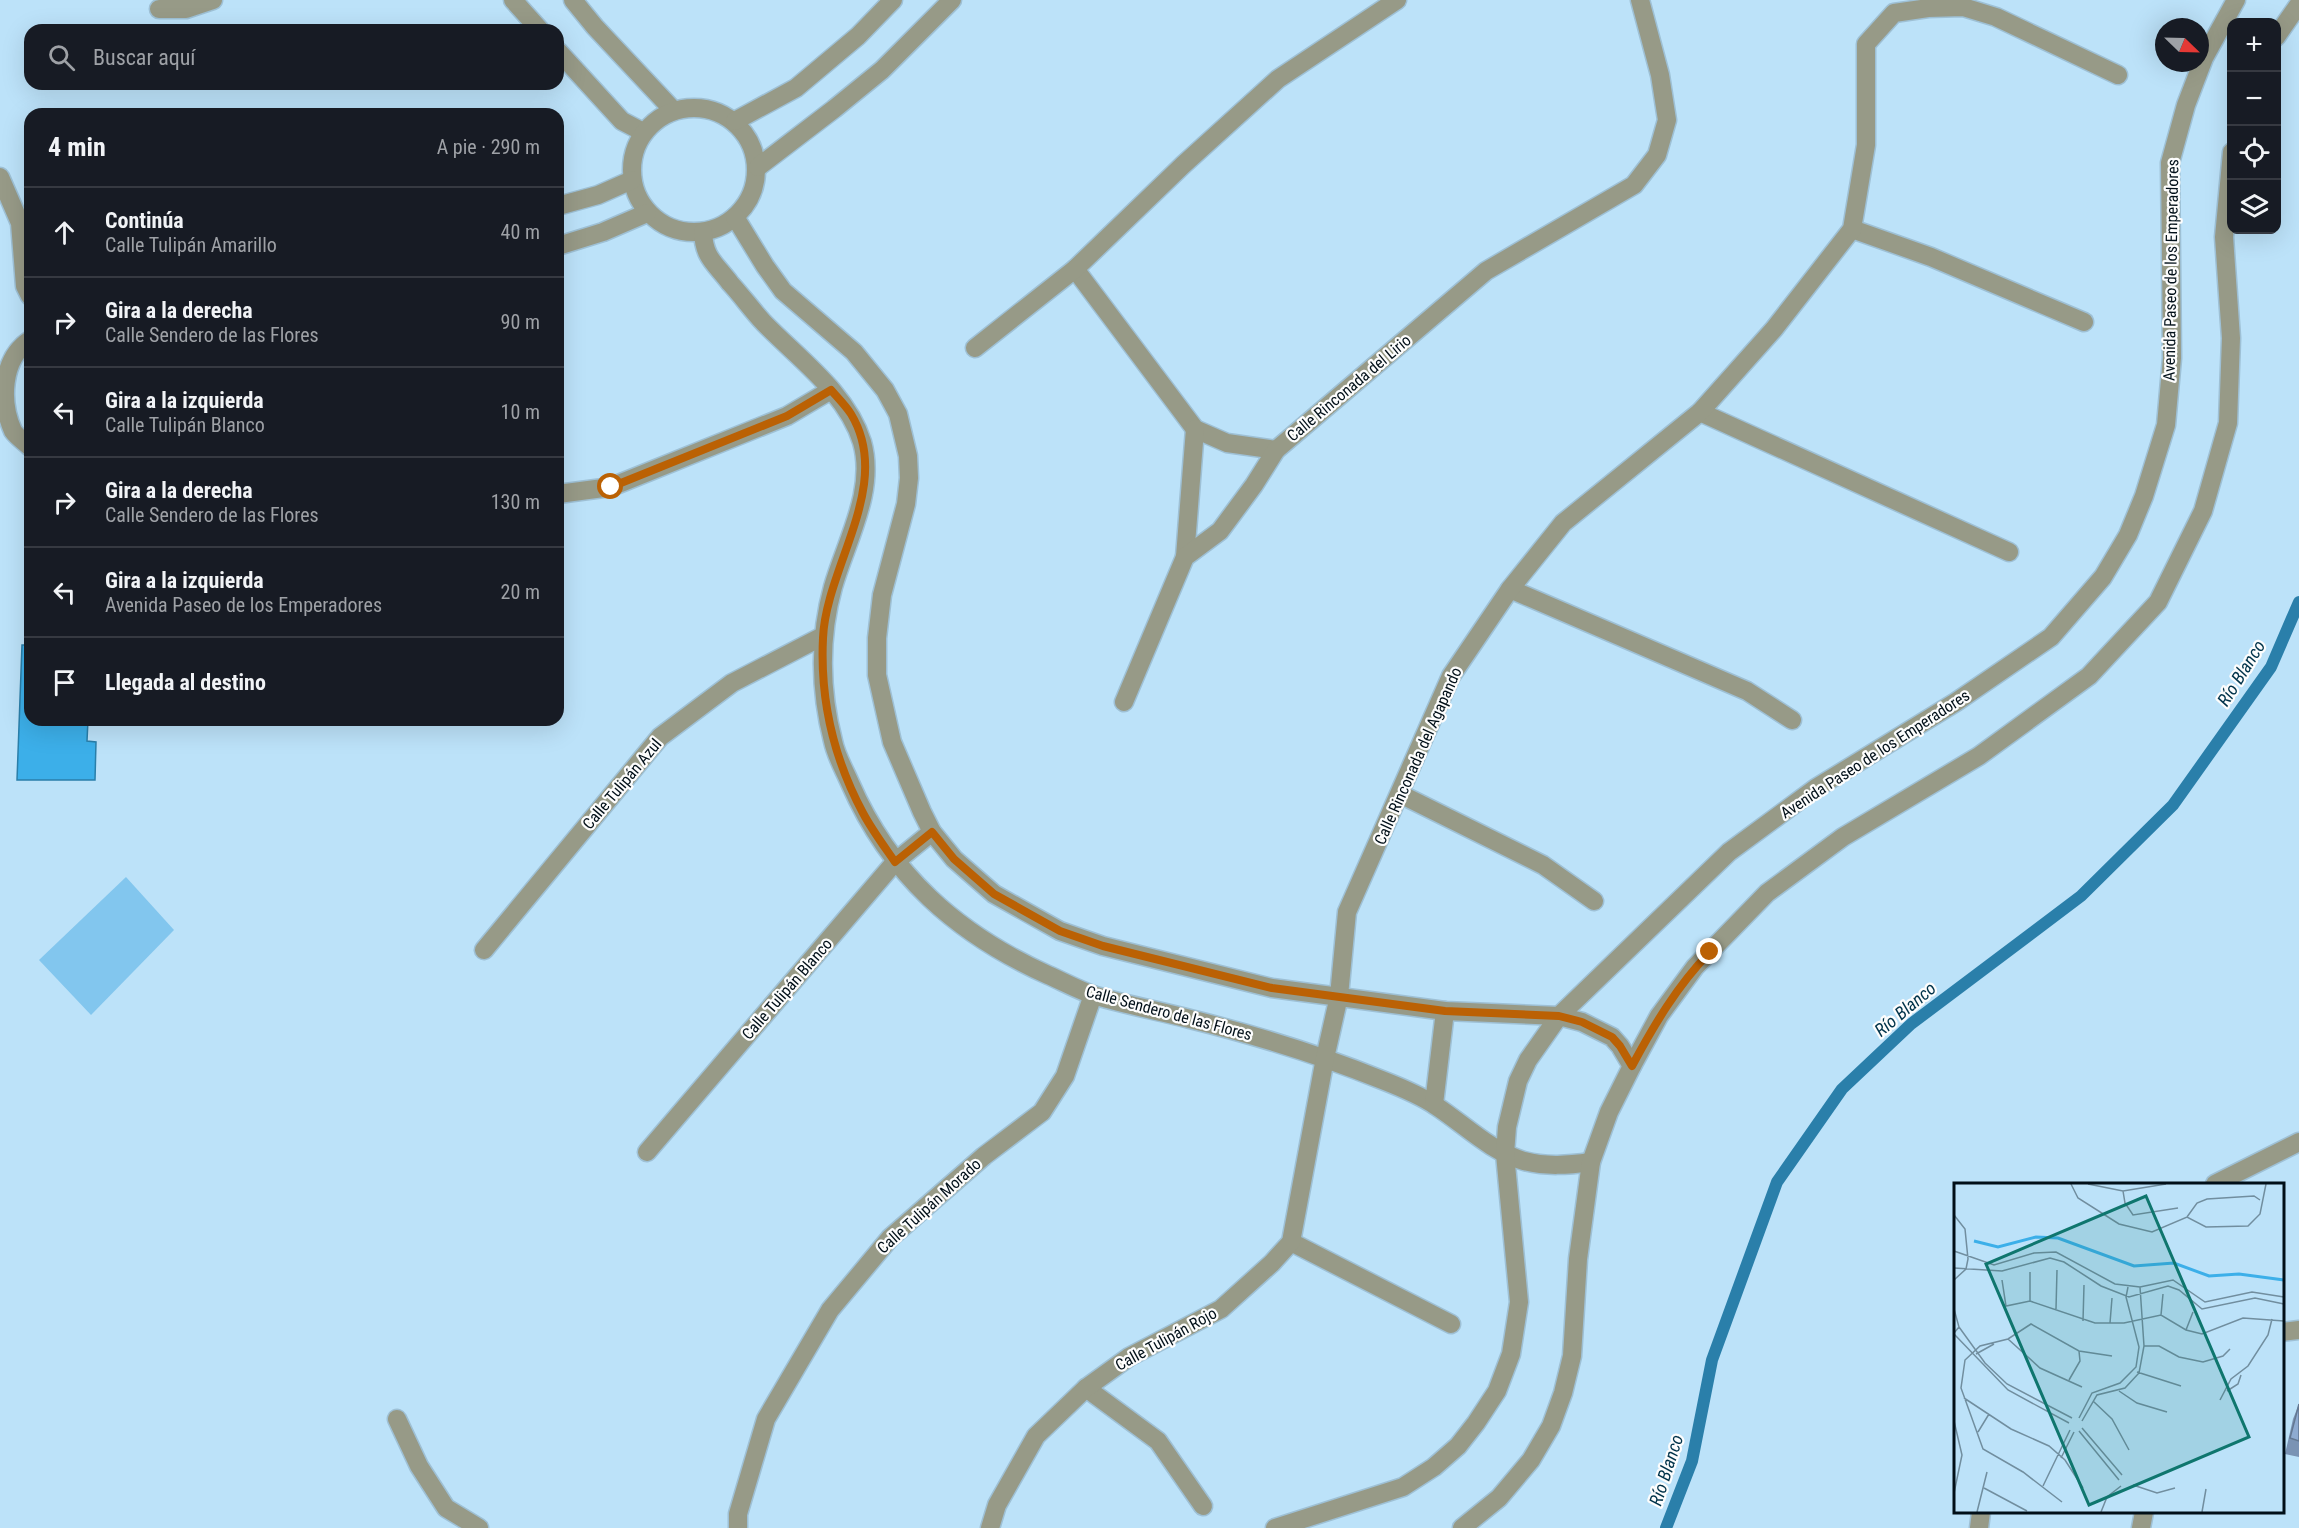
<!DOCTYPE html>
<html lang="es">
<meta charset="utf-8">
<style>
:root{--surface:#171b24;--page:#242831;--text:#f1f3f6;--muted:#9ea1a6;--line:#363941}
body{margin:0;font-family:"Roboto Condensed",sans-serif;background:var(--page);color:var(--text)}
.controls{position:absolute;right:18px;top:18px;display:grid;overflow:hidden;border-radius:12px;box-shadow:0 6px 24px #0002}
.controls button{width:54px;height:54px;display:grid;place-items:center;padding:0;border:0;border-bottom:2px solid var(--line);background:var(--surface);color:var(--text);font:30px sans-serif}
.compass{position:absolute;left:2155px;top:18px;width:54px;height:54px;border-radius:50%;background:var(--surface);box-shadow:0 6px 24px #0002;rotate:113deg}
.stop{position:absolute;width:18px;height:18px;margin:-14px;border:4px solid #bb6104;border-radius:50%;background:#fff}
.stop.end{background:#bb6104;border-color:#fff;box-shadow:0 2px 6px #0008}
.list{margin:0;padding:0;list-style:none}
h2{display:flex;justify-content:space-between;align-items:center;height:78px;margin:0;padding:0 24px;font-size:26px}
h2 small{font-size:20px;font-weight:400;color:var(--muted)}
.list li{display:grid;grid-template-columns:39px 1fr auto;gap:18px;align-items:center;box-sizing:border-box;height:90px;padding:0 24px;border-top:2px solid var(--line)}
.list b{display:block;font-size:22px;white-space:nowrap}
.list p{margin:0;font-size:20px;white-space:nowrap;color:var(--muted)}
.list em{font-size:20px;font-style:normal;color:var(--muted)}
.icon{flex:none;width:33px;height:33px;fill:none;stroke:currentColor;stroke-width:2;stroke-linecap:round;stroke-linejoin:round}
.map{position:relative;flex:none;width:2299px;height:1528px;overflow:hidden}
.search{position:absolute;background:var(--surface);box-shadow:0 6px 24px #0002;left:24px;top:24px;width:540px;height:66px;display:flex;align-items:center;gap:15px;box-sizing:border-box;padding:0 21px;border-radius:18px;color:var(--muted);font-size:22px}
.panel{position:absolute;background:var(--surface);box-shadow:0 6px 24px #0002;left:24px;top:108px;width:540px;height:618px;border-radius:18px}
.map>svg:first-child{display:block}
.green{fill:#82c6ee}
.water{fill:#3cafe9;stroke:#2a7faa;stroke-width:1.5}
.lines{fill:none;stroke-linecap:round;stroke-linejoin:round}
.stream{stroke:#2a7faa;stroke-width:12}
.minor-casing{stroke:#9ec0d5;stroke-width:21}
.minor{stroke:#979a87;stroke-width:18}
.wall{fill:#7a93b4}
.building{fill:#8eabd1;stroke:#637892;stroke-width:1.5}
.route{stroke:#bb6104;stroke-width:8}
.labels{text-anchor:middle;dominant-baseline:central;stroke-width:4.5;stroke-linejoin:round;paint-order:stroke}
.street-label{font-size:16px;fill:#010f18;stroke:#fdfdfd}
.water-label{font-size:18px;font-style:italic;fill:#00334a;stroke:#fdfdfd}
.inset-river{fill:none;stroke:#3cafe9;stroke-width:3}
.inset-road{fill:none;stroke:#718e9f;stroke-width:1.5}
.view{fill:#0f766e;fill-opacity:0.15;stroke:#0f766e;stroke-width:3}
.inset-edge{fill:none;stroke:#010f18;stroke-width:3}
</style>
<div class="map">
<svg width="2299" height="1528" viewBox="0 0 2299 1528">
<rect width="100%" height="100%" fill="#bce2f9"/>
<!-- green -->
<path class="green" d="M126,877L174,930L91,1015L39,960Z"/>
<!-- water -->
<path class="water" d="M22,645H30V720H88L87,741L96,742L95,780H17Z"/>
<g class="lines">
<!-- stream -->
<path class="stream" d="M1666,1528L1692,1461L1712,1360L1777,1182L1842,1089L1911,1024L2081,896L2173,805L2271,667L2299,602"/>
<defs>
<g id="minor">
<path d="M513,0L540,30"/>
<path d="M573,0L595,27L673,110"/>
<path d="M159,9H186L213,0"/>
<path d="M2276,37L2299,4"/>
<path d="M558,51L622,121L643,132"/>
<circle cx="694" cy="170" r="62"/>
<path d="M735,121L796,88L858,36L893,0"/>
<path d="M758,167L834,109L882,70L952,0"/>
<path d="M0,177L20,223L25,286L30,296"/>
<path d="M558,206L598,195L632,180"/>
<path d="M735,217L765,266L783,291L854,352L885,390L898,414L908,456L909,478L906,504L882,595L877,638V675L892,742L922,812L932,832L954,859L994,894L1060,931L1103,946L1272,988L1445,1011L1559,1016L1582,1022L1612,1037L1620,1046L1632,1066"/>
<path d="M1852,229L1931,257L2084,322"/>
<path d="M703,232C704,258 715,263 730,283C742,296 752,310 764,323C799,359 847,393 862,442C876,491 846,541 833,587C819,637 820,691 833,741C836,756 844,769 850,783C890,875 957,934 1048,975C1064,982 1080,991 1096,996C1127,1005 1159,1011 1190,1019C1255,1035 1320,1055 1382,1080C1400,1087 1420,1095 1436,1106C1465,1125 1490,1151 1524,1161C1546,1167 1569,1165 1591,1162"/>
<path d="M558,246L603,232L647,213"/>
<path d="M1075,269L1195,429L1227,443L1276,450"/>
<path d="M30,340C1,359 0,402 13,431C17,437 25,442 30,447"/>
<path d="M975,348L1075,269L1183,165L1278,79L1397,0"/>
<path d="M1700,412L2009,552"/>
<path d="M558,494L611,487L787,416L831,390"/>
<path d="M1185,557L1195,429"/>
<path d="M1510,589L1747,691L1792,720"/>
<path d="M1124,702L1185,557L1220,531L1254,485L1276,450L1486,271L1634,185L1657,155L1667,120L1660,75L1640,0"/>
<path d="M1400,794L1543,865L1594,901"/>
<path d="M484,950L660,737L732,683L823,636"/>
<path d="M1434,1104L1445,1011"/>
<path d="M647,1152L895,862L932,832"/>
<path d="M2215,1184L2299,1142"/>
<path d="M1291,1242L1451,1324"/>
<path d="M2282,1332L2299,1330"/>
<path d="M1086,1388L1158,1441L1203,1506"/>
<path d="M397,1419L419,1466L446,1508L479,1528"/>
<path d="M738,1528V1514L766,1419L830,1310L890,1238L984,1156L1042,1112L1065,1076L1093,995"/>
<path d="M990,1528L997,1505L1036,1436L1086,1388L1129,1357L1221,1309L1272,1263L1291,1242L1325,1058L1339,996L1347,912L1451,676L1510,589L1563,523L1700,412L1774,329L1852,229L1866,145V44L1894,13L1928,8L1963,7L1996,17L2118,75"/>
<path d="M1275,1528L1403,1487L1434,1467L1458,1446L1476,1423L1497,1391L1511,1354L1519,1302L1505,1154L1507,1127L1518,1081L1528,1060L1559,1016L1729,852L1816,788L1956,702L2051,637L2103,577L2128,535L2144,496L2166,425L2172,358L2170,163L2186,105L2204,58L2236,0"/>
<path d="M1462,1528L1499,1498L1531,1460L1551,1426L1563,1393L1572,1356L1578,1259L1591,1162L1609,1112L1632,1066L1659,1016L1695,967L1767,893L1843,837L1979,756L2089,676L2158,602L2203,511L2228,423L2231,338L2224,237L2232,152"/>
<path d="M1979,1528L1981,1512"/>
<path d="M2141,1528L2144,1512"/>
</g>
</defs>
<!-- minor casing -->
<use href="#minor" class="minor-casing"/>
<!-- minor -->
<use href="#minor" class="minor"/>
</g>
<!-- wall -->
<path class="wall" d="M2299,1404V1457L2285,1454L2293,1419Z"/>
<!-- building -->
<path class="building" d="M2299,1404V1441L2290,1438Z"/>
<g class="lines">
<!-- route -->
<path class="route" d="M611,487L787,416L831,390C838,398 846,406 851,414C894,485 826,566 823,638C820,699 834,759 863,813C872,830 884,846 895,862L932,832L954,859L994,894L1060,931L1103,946L1272,988L1445,1011L1559,1016L1582,1022L1612,1037L1620,1046L1632,1066C1654,1025 1677,986 1710,952"/>
</g>
<g class="labels">
<!-- street labels -->
<g class="street-label">
<text transform="translate(2171 270) rotate(-89)">Avenida Paseo de los Emperadores</text>
<text transform="translate(1349 388) rotate(-40)">Calle Rinconada del Lirio</text>
<text transform="translate(1875 754) rotate(-33)">Avenida Paseo de los Emperadores</text>
<text transform="translate(1418 756) rotate(-66)">Calle Rinconada del Agapando</text>
<text transform="translate(622 784) rotate(-50)">Calle Tulipán Azul</text>
<text transform="translate(787 989) rotate(-49)">Calle Tulipán Blanco</text>
<text transform="translate(1169 1013) rotate(15)">Calle Sendero de las Flores</text>
<text transform="translate(929 1206) rotate(-42)">Calle Tulipán Morado</text>
<text transform="translate(1166 1339) rotate(-29)">Calle Tulipán Rojo</text>
</g>
<!-- water labels -->
<g class="water-label">
<text transform="translate(2241 673) rotate(-58)">Río Blanco</text>
<text transform="translate(1905 1009) rotate(-40)">Río Blanco</text>
<text transform="translate(1666 1470) rotate(-72)">Río Blanco</text>
</g>
</g>
<!-- overview -->
<g transform="translate(1954 1183)">
<rect width="330" height="330" fill="#bce2f9"/>
<path class="inset-river" d="M20,58L44,64L82,54L104,55L180,83L220,80L255,93L285,91L330,97"/>
<path class="inset-road" d="M117,1L124,15L165,41L198,49L233,34L252,44L294,43L306,31L312,1M134,1L169,8L212,1M169,8L171,20L179,32L224,25M0,32L11,46L14,76L12,86L0,97M233,34L243,20L253,16L300,13L306,17M0,68L40,82L80,70L102,69L161,101L186,104L219,97L251,119L298,109L330,114M0,85L48,88L96,75L110,79L147,103L175,114L214,103L225,107L248,126L301,115L330,121M76,89V118M48,97L52,123L76,118L141,140H170L207,132L232,147L248,151L289,135L330,138M0,126L5,144L0,150M102,126L103,87M207,132L209,111M129,138L130,102M156,140L158,115M5,144L31,180L53,201L118,235M232,147L239,129M0,151L54,207L115,240M54,156L86,185L128,204M190,163H205L225,174L249,179L269,173L276,166M22,171L40,161M183,189L227,203M115,197L126,178L125,168M165,208L183,220L213,229M273,208L284,201L287,192M10,215L57,246L95,263L111,277L129,305M266,217L277,196L294,183L314,152L318,136M139,218L158,236L175,267M125,235L138,210L166,200L182,184L185,164L172,114L174,104M0,238L8,272L0,310M128,238L143,212L171,205L185,190L190,163L186,104M128,245L168,292M125,248L165,297M24,249L35,231M0,253V284M107,275L120,249M179,302L203,310L221,305M89,303L116,247M30,305L73,328M108,319L69,289L29,266L7,205L11,177L26,163L54,156L77,141L125,168L158,173M23,329L33,289M147,329L153,314L167,303M248,329L252,306"/>
<path class="view" d="M192,13L295,254L135,322L32,81Z"/>
<rect width="330" height="330" class="inset-edge"/>
</g>
</svg>
<div class="controls">
<button>+</button>
<button>−</button>
<button><svg class="icon" aria-label="locate" viewBox="0 0 24 24"><circle cx="12" cy="12" r="6"/><path d="M12 2v4M12 18v4M2 12h4M18 12h4"/></svg></button>
<button><svg class="icon" aria-label="layers" viewBox="0 0 24 24"><path d="M12 4l9 5-9 5-9-5zM3 14l9 5 9-5"/></svg></button>
</div>
<svg class="compass" viewBox="-18 -18 36 36"><path d="M0-13l5 13h-10z" fill="#e53935"/><path d="M0 13l5-13h-10z" fill="#9ea1a6"/></svg>
<div class="stop" style="left:611px;top:487px"></div>
<div class="stop end" style="left:1710px;top:952px"></div>
<div class="search"><svg class="icon" aria-label="search" viewBox="0 0 24 24"><circle cx="10" cy="10" r="6"/><path d="M15 15l6 6"/></svg>Buscar aquí</div>
<section class="panel">
<h2>4 min<small>A pie · 290 m</small></h2>
<ul class="list">
<li><svg class="icon" aria-label="ahead" viewBox="0 0 24 24"><path d="M12 20V5M6 11l6-6 6 6"/></svg><div><b>Continúa</b><p>Calle Tulipán Amarillo</p></div><em>40 m</em></li>
<li><svg class="icon" aria-label="right" viewBox="0 0 24 24"><path d="M7 20v-9h11M14 6l5 5-5 5"/></svg><div><b>Gira a la derecha</b><p>Calle Sendero de las Flores</p></div><em>90 m</em></li>
<li><svg class="icon" aria-label="left" viewBox="0 0 24 24"><path d="M17 20v-9H6M10 6l-5 5 5 5"/></svg><div><b>Gira a la izquierda</b><p>Calle Tulipán Blanco</p></div><em>10 m</em></li>
<li><svg class="icon" aria-label="right" viewBox="0 0 24 24"><path d="M7 20v-9h11M14 6l5 5-5 5"/></svg><div><b>Gira a la derecha</b><p>Calle Sendero de las Flores</p></div><em>130 m</em></li>
<li><svg class="icon" aria-label="left" viewBox="0 0 24 24"><path d="M17 20v-9H6M10 6l-5 5 5 5"/></svg><div><b>Gira a la izquierda</b><p>Avenida Paseo de los Emperadores</p></div><em>20 m</em></li>
<li><svg class="icon" aria-label="arrive" viewBox="0 0 24 24"><path d="M6 21V4h12l-3 4 3 4H6"/></svg><div><b>Llegada al destino</b></div></li>
</ul>
</section>
</div>
